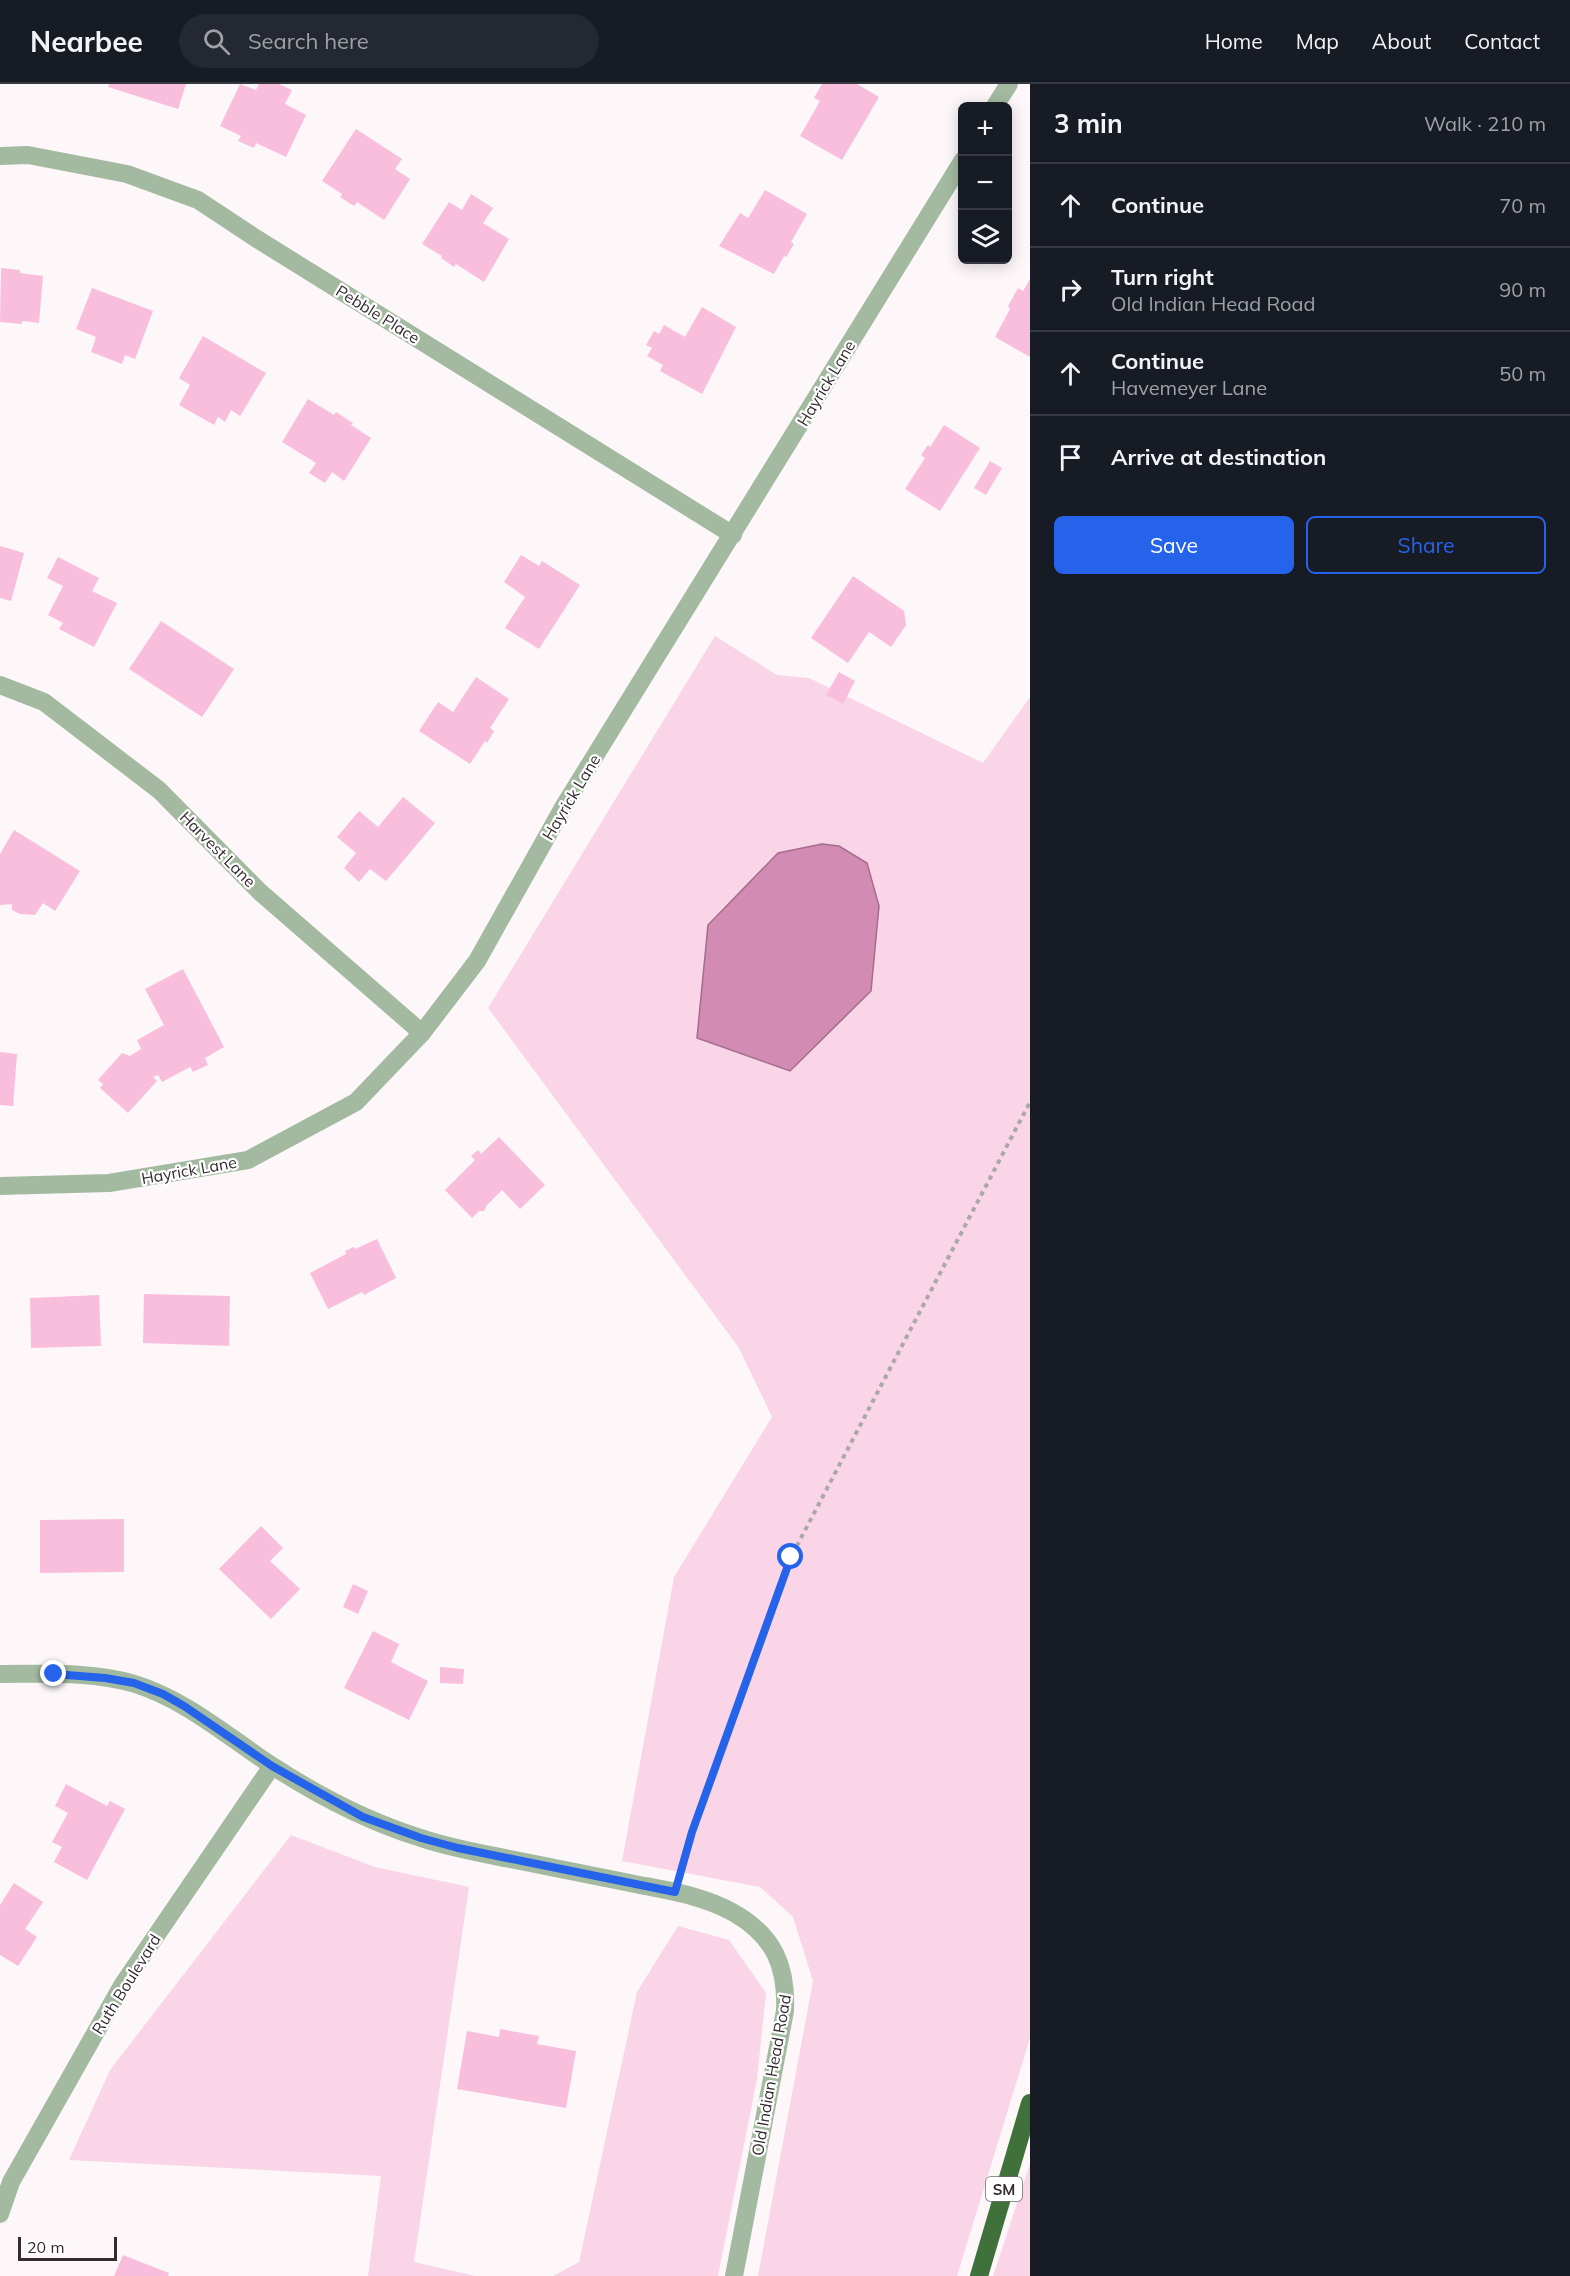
<!DOCTYPE html>
<meta charset="utf-8">
<style>
:root{--surface:#171b24;--page:#242831;--text:#f1f3f6;--muted:#9ea1a6;--line:#363941;--accent:#2563eb}
body{margin:0;font-family:Mulish,sans-serif;background:var(--page);color:var(--text)}
.controls{position:absolute;right:18px;top:18px;display:grid;overflow:hidden;border-radius:9px;box-shadow:0 3px 15px #0003}
.controls button{width:54px;height:54px;display:grid;place-items:center;padding:0;border:0;border-bottom:2px solid var(--line);background:var(--surface);color:var(--text);font:30px sans-serif}
.scale{position:absolute;left:18px;bottom:15px;width:99px;box-sizing:border-box;padding-left:6px;border:3px solid #342a2f;border-top:0;font-size:16px;line-height:21px;white-space:nowrap;color:#342a2f;-webkit-text-stroke:4px #fff;paint-order:stroke}
.stop{position:absolute;width:18px;height:18px;margin:-14px;border:4px solid #2563eb;border-radius:50%;background:#fff}
.stop.end{background:#2563eb;border-color:#fff;box-shadow:0 2px 6px #0008}
.list{margin:0;padding:0;list-style:none}
h2{display:flex;justify-content:space-between;align-items:center;height:78px;margin:0;padding:0 24px;font-size:26px}
h2 small{font-size:20px;font-weight:400;color:var(--muted)}
.list li{display:grid;grid-template-columns:39px 1fr auto;gap:18px;align-items:center;box-sizing:border-box;height:84px;padding:0 24px;border-top:2px solid var(--line)}
.list b{display:block;font-size:22px;white-space:nowrap}
.list p{margin:0;font-size:20px;white-space:nowrap;color:var(--muted)}
.list em{font-size:20px;font-style:normal;color:var(--muted)}
.actions{display:flex;gap:12px;padding:18px 24px}
.actions a{flex:1;padding:14px 0;border:2px solid var(--accent);border-radius:9px;text-align:center;font-size:21px;color:var(--accent)}
.actions .main{background:var(--accent);color:#fff}
.icon{flex:none;width:33px;height:33px;fill:none;stroke:currentColor;stroke-width:2;stroke-linecap:round;stroke-linejoin:round}
.map{position:relative;flex:none;width:1030px;height:2192px;overflow:hidden}
header{display:flex;align-items:center;gap:36px;box-sizing:border-box;height:84px;padding:0 30px;background:var(--surface);border-bottom:2px solid var(--line)}
header strong{font-size:28px}
nav{display:flex;gap:33px;margin-inline-start:auto;font-size:21px}
.search{width:420px;height:54px;background:var(--page);display:flex;align-items:center;gap:15px;box-sizing:border-box;padding:0 21px;border-radius:33px;color:var(--muted);font-size:22px}
main{display:flex}
aside{flex:1;background:var(--surface)}
.map>svg:first-child{display:block}
.green{fill:#f9d5e7}
.water{fill:#d28bb2;stroke:#a36e8b;stroke-width:1.5}
.building{fill:#fabedd}
.lines{fill:none;stroke-linecap:round;stroke-linejoin:round}
.path{stroke:#ada6aa;stroke-width:4;stroke-dasharray:4.5 4.5;stroke-linecap:butt}
.minor{stroke:#a3baa0;stroke-width:18}
.tertiary{stroke:#a3baa0;stroke-width:18}
.motorway{stroke:#40713a;stroke-width:18}
.route{stroke:#2563eb;stroke-width:8}
.labels{text-anchor:middle;dominant-baseline:central;stroke-width:4.5;stroke-linejoin:round;paint-order:stroke}
.shield{fill:#fff;stroke:#716a6d;stroke-width:1.5}
.shield-label{font-size:15px;font-weight:bold;fill:#342a2f}
.street-label{font-size:16px;fill:#342a2f;stroke:#fff}
</style>
<header>
<strong>Nearbee</strong>
<div class="search"><svg class="icon" aria-label="search" viewBox="0 0 24 24"><circle cx="10" cy="10" r="6"/><path d="M15 15l6 6"/></svg>Search here</div>
<nav><a>Home</a><a>Map</a><a>About</a><a>Contact</a></nav>
</header>
<main>
<div class="map">
<svg width="1030" height="2192" viewBox="0 0 1030 2192">
<rect width="100%" height="100%" fill="#fdf7fa"/>
<!-- green -->
<g class="green">
<path d="M715,552L777,591L809,594L983,679L1030,613V1954L957,2192H758L813,1897L793,1833L760,1803L622,1777L674,1493L772,1333L739,1264L488,924Z"/>
<path d="M291,1751L375,1783L469,1803L414,2178L475,2192H368L381,2092L69,2076L110,1986Z"/>
<path d="M678,1842L729,1856L766,1909L757,1995L718,2192H553L579,2178L637,1908Z"/>
<path d="M1030,2080V2192H993Z"/>
</g>
<!-- water -->
<path class="water" d="M822,760L839,762L867,779L879,822L871,907L790,987L697,954L708,841L778,769Z"/>
<!-- building -->
<g class="building">
<path d="M109,0H186L178,25L108,3Z"/>
<path d="M240,0L256,6L259,0H279L292,6L285,20L306,31L286,73L256,59L254,64L238,57L241,52L220,42Z"/>
<path d="M822,0H857L879,13L842,76L800,52L820,17L814,14Z"/>
<path d="M356,45L402,75L395,85L410,95L384,136L357,118L354,122L340,113L342,110L322,97Z"/>
<path d="M765,106L807,130L791,158L794,160L786,173L784,172L774,190L719,162L740,129L748,134Z"/>
<path d="M471,110L493,124L483,139L509,155L484,198L456,180L454,183L441,174L442,172L422,160L449,118L462,126Z"/>
<path d="M1,184L20,186V189L43,192L39,239L22,237V240L0,238Z"/>
<path d="M1030,195V273L995,253L1010,225L1008,222L1018,204L1023,207Z"/>
<path d="M92,204L153,227L135,275L125,271L122,280L91,268L96,253L76,245Z"/>
<path d="M702,223L736,243L702,310L660,287L663,281L647,272L652,264L646,261L654,247L659,250L664,241L685,253Z"/>
<path d="M203,252L266,289L240,332L231,326L225,338L218,333L214,341L179,321L190,301L179,294Z"/>
<path d="M308,315L334,331L336,328L353,339L351,341L371,354L344,397L332,388L325,399L309,389L316,379L282,358Z"/>
<path d="M944,341L980,364L940,427L905,405L925,374L921,371L928,361L930,363Z"/>
<path d="M990,377L1002,384L986,411L974,404Z"/>
<path d="M0,462L24,469L11,517L0,514Z"/>
<path d="M521,471L539,482L542,477L580,501L539,565L505,544L525,513L504,498Z"/>
<path d="M58,473L99,494L92,507L117,519L94,563L59,545L63,539L48,531L63,502L47,494Z"/>
<path d="M853,492L904,527L906,541L891,563L869,548L848,579L811,554Z"/>
<path d="M161,537L234,585L202,633L129,585Z"/>
<path d="M839,588L855,597L843,620L826,611Z"/>
<path d="M476,593L509,615L490,644L494,647L487,659L485,657L470,680L419,647L438,618L453,628Z"/>
<path d="M403,713L435,739L386,797L370,785L359,798L344,784L356,769L337,753L359,727L378,743Z"/>
<path d="M14,746L80,787L55,827L43,819L35,831L20,830L12,826V820L0,821V770Z"/>
<path d="M183,885L224,963L205,974L208,981L193,988L190,983L162,998L158,991L153,993L157,997L128,1029L100,1004L103,1000L98,996L122,969L130,972L141,965L137,956L164,941L145,905Z"/>
<path d="M0,968L17,970L13,1022L0,1021Z"/>
<path d="M499,1053L545,1101L520,1125L502,1106L487,1121L484,1127H479L472,1134L445,1106L475,1076L471,1072L478,1066L481,1070Z"/>
<path d="M377,1155L396,1194L364,1211L362,1208L328,1225L310,1189L346,1170L345,1167L354,1163L355,1165Z"/>
<path d="M144,1210L230,1212L229,1262L143,1259Z"/>
<path d="M99,1211L101,1262L31,1264L30,1214Z"/>
<path d="M124,1435V1488L40,1489V1436Z"/>
<path d="M261,1442L283,1464L270,1477L300,1505L271,1535L219,1485Z"/>
<path d="M353,1500L368,1507L358,1530L343,1523Z"/>
<path d="M373,1547L399,1560L391,1578L428,1597L409,1636L344,1604Z"/>
<path d="M440,1583L464,1585L463,1600L440,1599Z"/>
<path d="M66,1700L107,1722L110,1717L125,1725L87,1796L54,1778L62,1763L52,1758L68,1729L55,1722Z"/>
<path d="M14,1799L43,1818L25,1845L37,1853L18,1882L0,1871V1821Z"/>
<path d="M500,1945L539,1952L537,1960L576,1967L566,2024L457,2005L467,1947L499,1953Z"/>
<path d="M123,2171L169,2189L168,2192H114Z"/>
</g>
<g class="lines">
<!-- path -->
<path class="path" d="M682,1784L692,1748L791,1473L1030,1018"/>
<!-- minor -->
<g class="minor">
<path d="M995,22L1009,0"/>
<path d="M0,72L28,71L127,90L198,116L257,155L733,451"/>
<path d="M0,601L44,618L159,706L260,808L422,949"/>
<path d="M0,1102L109,1099L248,1076L356,1018L422,949L477,877L564,722L963,76"/>
<path d="M0,2130L11,2098L123,1900L272,1682"/>
</g>
<!-- tertiary -->
<path class="tertiary" d="M0,1590C44,1590 93,1587 135,1600C186,1616 227,1652 271,1681C317,1711 369,1738 421,1754C450,1764 480,1769 510,1775C550,1783 590,1791 630,1799C664,1806 703,1811 734,1829C774,1852 787,1882 785,1927L734,2192"/>
<!-- motorway -->
<path class="motorway" d="M979,2192L1030,2019"/>
</g>
<g class="lines">
<!-- route -->
<path class="route" d="M54,1590L105,1594L134,1599L163,1610L184,1622L272,1682L363,1733L421,1754L458,1764L675,1808L692,1748L791,1473"/>
</g>
<g class="labels">
<!-- shield labels -->
<rect class="shield" x="986" y="2093" width="36" height="24" rx="4.5"/>
<g class="shield-label">
<text x="1004" y="2105">SM</text>
</g>
<!-- street labels -->
<g class="street-label">
<text transform="translate(378 230) rotate(32)">Pebble Place</text>
<text transform="translate(826 299) rotate(-59)">Hayrick Lane</text>
<text transform="translate(571 713) rotate(-59)">Hayrick Lane</text>
<text transform="translate(218 765) rotate(45)">Harvest Lane</text>
<text transform="translate(189 1086) rotate(-10)">Hayrick Lane</text>
<text transform="translate(126 1900) rotate(-58)">Ruth Boulevard</text>
<text transform="translate(771 1991) rotate(-80)">Old Indian Head Road</text>
</g>
</g>
</svg>
<div class="controls">
<button>+</button>
<button>−</button>
<button><svg class="icon" aria-label="layers" viewBox="0 0 24 24"><path d="M12 4l9 5-9 5-9-5zM3 14l9 5 9-5"/></svg></button>
</div>
<div class="scale">20 m</div>
<div class="stop" style="left:791px;top:1473px"></div>
<div class="stop end" style="left:54px;top:1590px"></div>
</div>
<aside>
<h2>3 min<small>Walk · 210 m</small></h2>
<ul class="list">
<li><svg class="icon" aria-label="ahead" viewBox="0 0 24 24"><path d="M12 20V5M6 11l6-6 6 6"/></svg><div><b>Continue</b></div><em>70 m</em></li>
<li><svg class="icon" aria-label="right" viewBox="0 0 24 24"><path d="M7 20v-9h11M14 6l5 5-5 5"/></svg><div><b>Turn right</b><p>Old Indian Head Road</p></div><em>90 m</em></li>
<li><svg class="icon" aria-label="ahead" viewBox="0 0 24 24"><path d="M12 20V5M6 11l6-6 6 6"/></svg><div><b>Continue</b><p>Havemeyer Lane</p></div><em>50 m</em></li>
<li><svg class="icon" aria-label="arrive" viewBox="0 0 24 24"><path d="M6 21V4h12l-3 4 3 4H6"/></svg><div><b>Arrive at destination</b></div></li>
</ul>
<div class="actions"><a class="main">Save</a><a>Share</a></div>
</aside>
</main>
